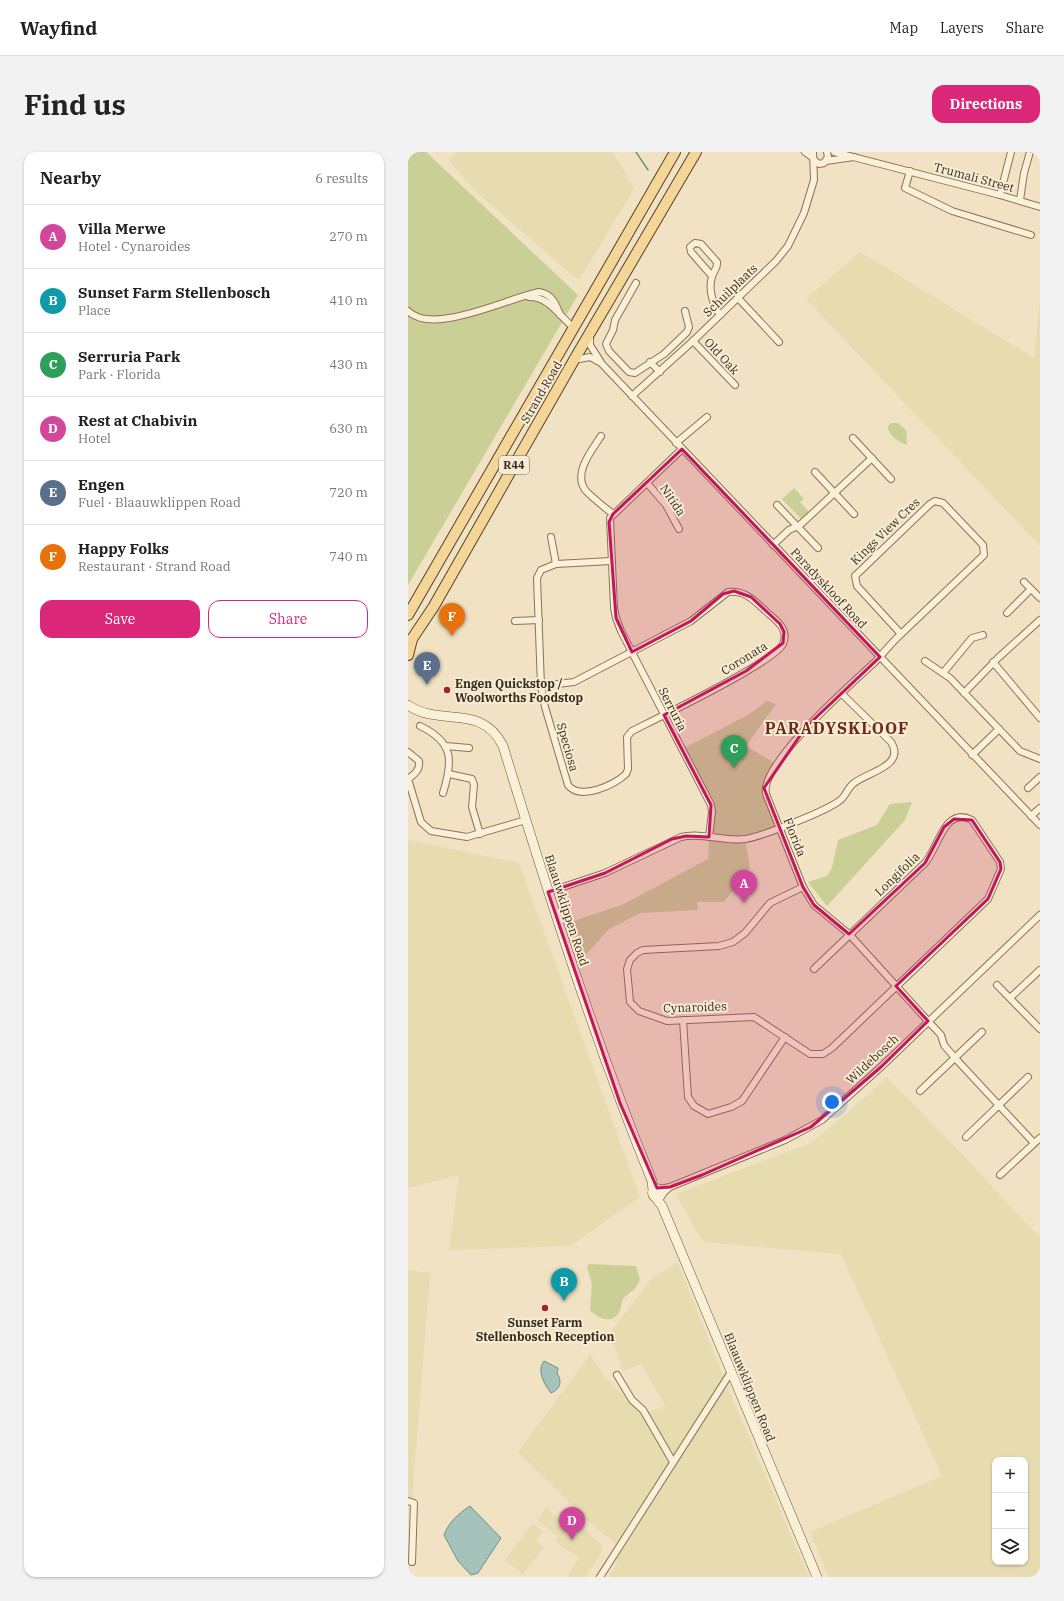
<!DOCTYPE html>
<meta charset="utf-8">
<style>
:root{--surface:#fff;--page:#f2f2f2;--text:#222;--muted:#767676;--line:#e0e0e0;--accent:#db2777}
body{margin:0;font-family:"IBM Plex Serif",serif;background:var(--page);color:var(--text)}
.controls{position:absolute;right:12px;bottom:12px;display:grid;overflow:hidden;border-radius:8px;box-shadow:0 1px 3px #0004}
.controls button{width:36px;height:36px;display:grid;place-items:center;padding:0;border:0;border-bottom:1px solid var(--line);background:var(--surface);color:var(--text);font:20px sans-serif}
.you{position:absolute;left:424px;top:950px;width:14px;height:14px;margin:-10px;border:3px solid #fff;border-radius:50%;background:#1a73e8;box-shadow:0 0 0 6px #1a73e833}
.badge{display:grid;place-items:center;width:26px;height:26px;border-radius:50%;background:var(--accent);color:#fff;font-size:13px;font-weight:700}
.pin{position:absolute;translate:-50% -33px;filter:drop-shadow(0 1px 2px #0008)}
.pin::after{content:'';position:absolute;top:21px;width:14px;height:12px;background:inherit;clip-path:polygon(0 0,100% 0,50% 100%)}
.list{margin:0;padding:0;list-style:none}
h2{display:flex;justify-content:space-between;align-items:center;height:52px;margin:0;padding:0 16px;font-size:17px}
h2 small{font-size:13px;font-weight:400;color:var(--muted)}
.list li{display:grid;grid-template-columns:26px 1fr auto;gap:12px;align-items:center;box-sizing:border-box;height:64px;padding:0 16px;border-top:1px solid var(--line)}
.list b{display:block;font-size:15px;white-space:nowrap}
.list p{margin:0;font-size:13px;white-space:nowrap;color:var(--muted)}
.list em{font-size:13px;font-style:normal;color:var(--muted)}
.actions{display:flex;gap:8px;padding:12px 16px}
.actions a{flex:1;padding:9px 0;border:1px solid var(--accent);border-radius:12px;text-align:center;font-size:14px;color:var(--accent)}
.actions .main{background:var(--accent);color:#fff}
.icon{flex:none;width:22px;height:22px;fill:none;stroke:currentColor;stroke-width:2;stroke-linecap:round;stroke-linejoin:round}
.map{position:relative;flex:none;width:632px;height:1425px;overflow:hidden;border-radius:12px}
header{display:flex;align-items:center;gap:24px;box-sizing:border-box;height:56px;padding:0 20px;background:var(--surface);border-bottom:1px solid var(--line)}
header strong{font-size:19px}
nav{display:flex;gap:22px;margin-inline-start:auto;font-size:14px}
.intro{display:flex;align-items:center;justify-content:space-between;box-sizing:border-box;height:96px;padding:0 24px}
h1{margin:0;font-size:28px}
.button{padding:10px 18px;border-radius:12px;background:var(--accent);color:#fff;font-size:14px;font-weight:700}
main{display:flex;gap:24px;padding:0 24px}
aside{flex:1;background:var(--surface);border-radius:12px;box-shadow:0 1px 3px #0004}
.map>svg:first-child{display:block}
.farmland{fill:#e6dcb0;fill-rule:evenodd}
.green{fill:#cacf96}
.water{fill:#a5c3ba;stroke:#6b9288}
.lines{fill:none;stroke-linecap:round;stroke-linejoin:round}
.stream{stroke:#6b9288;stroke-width:1.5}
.street-casing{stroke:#8c7359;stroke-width:8}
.secondary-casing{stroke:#6e543c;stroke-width:10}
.primary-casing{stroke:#59412d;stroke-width:12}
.street{stroke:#faefd7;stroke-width:6}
.secondary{stroke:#faefd7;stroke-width:9}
.primary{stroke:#f5d699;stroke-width:10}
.marked{fill:#c2185b;fill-opacity:0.2;stroke:#c2185b;stroke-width:3;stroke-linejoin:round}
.poi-dot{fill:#9e2529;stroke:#f7ecd3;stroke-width:1.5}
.labels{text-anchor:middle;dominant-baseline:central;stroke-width:4;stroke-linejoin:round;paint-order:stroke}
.shield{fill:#f7ecd3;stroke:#736554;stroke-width:1}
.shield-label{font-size:11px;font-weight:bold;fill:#3b2b1e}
.street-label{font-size:12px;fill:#3b2b1e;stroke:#f7ecd3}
.poi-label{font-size:12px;font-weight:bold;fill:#3b2b1e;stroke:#f7ecd3;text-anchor:start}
.district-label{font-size:16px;font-weight:bold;letter-spacing:1px;fill:#6a291b;stroke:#f7ecd3}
</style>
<header>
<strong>Wayfind</strong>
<nav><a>Map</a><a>Layers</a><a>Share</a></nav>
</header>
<div class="intro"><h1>Find us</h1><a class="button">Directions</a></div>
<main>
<aside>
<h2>Nearby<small>6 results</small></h2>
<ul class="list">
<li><span class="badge" style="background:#d1479c">A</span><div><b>Villa Merwe</b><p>Hotel · Cynaroides</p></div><em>270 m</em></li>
<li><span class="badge" style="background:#0f9aa8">B</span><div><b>Sunset Farm Stellenbosch</b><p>Place</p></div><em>410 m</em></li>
<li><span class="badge" style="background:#2e9e5b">C</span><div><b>Serruria Park</b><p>Park · Florida</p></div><em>430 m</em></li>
<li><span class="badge" style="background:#d1479c">D</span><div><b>Rest at Chabivin</b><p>Hotel</p></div><em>630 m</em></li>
<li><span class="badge" style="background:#5c6f8a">E</span><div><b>Engen</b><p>Fuel · Blaauwklippen Road</p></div><em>720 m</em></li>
<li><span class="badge" style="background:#e8710a">F</span><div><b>Happy Folks</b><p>Restaurant · Strand Road</p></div><em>740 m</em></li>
</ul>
<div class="actions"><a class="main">Save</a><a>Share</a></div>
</aside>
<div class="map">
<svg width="632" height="1425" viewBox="0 0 632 1425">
<rect width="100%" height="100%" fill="#f0e2c3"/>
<!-- farmland -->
<g class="farmland">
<path d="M49,0H205L226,37L172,126L169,127L67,39L41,8Z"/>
<path d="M452,100L626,206L632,149V394L398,147Z"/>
<path d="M0,688L111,711L232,1045L162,1094L41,1098L51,1023L0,1036Z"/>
<path d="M479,925L555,1003L632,1086V1425H421L402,1380L534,1324L433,1102L295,1090L268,1042L403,991L445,956ZM587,1308H617V1410H587Z"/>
<path d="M270,1111L320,1236L401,1425H201L209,1411L208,1392L183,1372L110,1300L182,1203L198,1226L234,1262L258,1255L233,1212L215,1219L202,1181L244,1126Z"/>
<path d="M0,1118L22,1121L4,1347L0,1346Z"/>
<path d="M138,1355L160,1376L167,1369L194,1393V1399L178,1425H163L160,1423L171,1406L148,1390L149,1384L130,1368Z"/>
<path d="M124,1372L135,1380L128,1389L136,1395L115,1422L97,1408Z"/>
</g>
<!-- green -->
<g class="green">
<path d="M0,0H18L170,143L0,433Z"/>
<path d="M483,271H490L498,278L499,293C491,290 480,284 480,274Z"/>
<path d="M386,336L396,347L392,350L401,360L393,367L374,347Z"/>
<path d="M359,549L368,552L338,594L370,613L356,636L372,676L340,687L301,685L304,660L274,597L340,563Z"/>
<path d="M504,650L497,668L419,754L400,730L419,724L424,716L430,688L469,673L482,652Z"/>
<path d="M301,688L338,691L342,716L316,750H289L290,758L232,761L200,778L176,805L166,769L214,753L300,707Z"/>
<path d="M181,1112L228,1114L232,1128C226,1141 223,1138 216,1146C213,1149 214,1154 212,1158C206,1173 190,1167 182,1158L184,1132L179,1115Z"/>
</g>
<!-- water -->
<g class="water">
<path d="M136,1209L150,1216L149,1221C154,1229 153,1237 143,1241C137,1233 128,1219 136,1209Z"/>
<path d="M62,1354L93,1386L70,1421L63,1423L50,1409L36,1383C41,1370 50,1362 62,1354Z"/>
</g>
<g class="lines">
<!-- stream -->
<path class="stream" d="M228,0L240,18"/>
<defs>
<g id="street">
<path d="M397,0L404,5"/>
<path d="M426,0L592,43L632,55"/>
<path d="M405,7L411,12L416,11L420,5L419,0"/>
<path d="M418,9L446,5"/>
<path d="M502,19L497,36L544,59L623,83"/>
<path d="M592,43L603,0"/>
<path d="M612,48L616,21L622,0"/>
<path d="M304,124L283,100L282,95L287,91L293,92L309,110C310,117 305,119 304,125C300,137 305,153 312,163"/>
<path d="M228,131L207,168L205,178L198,192L201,199L221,220L227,221L256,202L279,180L281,175L277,159"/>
<path d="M121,145C142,145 151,164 166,176"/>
<path d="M330,146L371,190"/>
<path d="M0,159C25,184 100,146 131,140C144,142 148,152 152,163"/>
<path d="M182,183V193L194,212L632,673"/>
<path d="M285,189L327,233"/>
<path d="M166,208L182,205L191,210"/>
<path d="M242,210L252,220"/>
<path d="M224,244L285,189L368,109L380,94L396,61L406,28L405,0"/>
<path d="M193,284C184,298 164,322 178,339C186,347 196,355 205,362"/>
<path d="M445,286L483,327"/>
<path d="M268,291L299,265"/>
<path d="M274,297L202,366L206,456L208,466L213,479L303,653L304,660L301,685"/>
<path d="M407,320L446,362"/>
<path d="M239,331L258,353L271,377"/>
<path d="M527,349L535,351L575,393L576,403L493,482L449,434L447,424L522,352Z"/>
<path d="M369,353L410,396"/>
<path d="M143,385L148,412"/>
<path d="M365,393L381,378L392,373L464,306"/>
<path d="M616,430L632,446"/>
<path d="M599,461L623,437"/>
<path d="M107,469L131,468"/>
<path d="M493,482C483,491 475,502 466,511C443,532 351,613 358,642L395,735L406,753L441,782L520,869L533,883L536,893L547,906L626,991"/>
<path d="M517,509L542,526L612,599L632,607"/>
<path d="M585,510L632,566"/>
<path d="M535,521L564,486L575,483"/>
<path d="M133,534L166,530L283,469L320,440C339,438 347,450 361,462C370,470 381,478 375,492C367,510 248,567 224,579L219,585L220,617L218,622C207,633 172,649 160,633L137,555L133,534L129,426L133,418L148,412L203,409"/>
<path d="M556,541L590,506L632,468"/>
<path d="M12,574C46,590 45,609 35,641"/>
<path d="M38,594L61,596"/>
<path d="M0,600L11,609C12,618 7,622 0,627L13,670L23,679L59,685L118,668"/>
<path d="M564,603L591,577"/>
<path d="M41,622L64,627L66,633L64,655L72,682"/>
<path d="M620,636L632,625"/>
<path d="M623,664L632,656"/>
<path d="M395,735L362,751L337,781L325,790L311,794L235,798L229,801L222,808L219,817L222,850L231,859L259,869L346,865L402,902H415L424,896L580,747L593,717L592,710L564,668C536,654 531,695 517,711L406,817"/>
<path d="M140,740L197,721L273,685C294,680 316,690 337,687C353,685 418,659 431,649C438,645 439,636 446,631C460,620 498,614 483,590L434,542"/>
<path d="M589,833L632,877"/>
<path d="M603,845L632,818"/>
<path d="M275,868L280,945L286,954L300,962L323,955L334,949L377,885"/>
<path d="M512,939L574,880"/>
<path d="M558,985L620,925"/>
<path d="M592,1023L632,986"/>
<path d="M251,1037L262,1035L377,988L414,968L473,915L632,763"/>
<path d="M254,1042L262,1035"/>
<path d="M209,1223L224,1248L235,1258L265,1310"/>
<path d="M0,1349L6,1351L4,1410"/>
<path d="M192,1425L323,1220"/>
</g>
<g id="secondary">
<path d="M0,553C33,576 73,550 95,594C140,741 186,887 244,1029L245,1038"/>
<circle cx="249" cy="1041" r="4.5"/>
<path d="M247,1045L254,1054L409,1425"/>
</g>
<g id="primary">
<path d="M0,463L267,0"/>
<path d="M0,493L26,454L166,208L288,0"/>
<path d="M0,503L4,487"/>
</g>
</defs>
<!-- street casing -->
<use href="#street" class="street-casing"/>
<!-- secondary casing -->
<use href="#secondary" class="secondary-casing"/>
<!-- primary casing -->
<use href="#primary" class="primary-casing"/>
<!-- street -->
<use href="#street" class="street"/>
<!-- secondary -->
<use href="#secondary" class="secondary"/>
<!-- primary -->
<use href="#primary" class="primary"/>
</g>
<!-- marked area -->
<path class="marked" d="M274,297L472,505L398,575L356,636L395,735L406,753L441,782L517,711L536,675L546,667L564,668L592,710L593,717L580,747L488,834L520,869L473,915L403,975L294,1023L262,1035L249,1036L212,951L140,740L197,721L264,687L278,684L301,685L303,653L256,563L338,519L375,491L376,480L372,472L343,445L326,439L315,442L283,469L224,500L208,466L201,370L205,362Z"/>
<!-- markers -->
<g class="poi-dot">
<circle cx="39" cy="538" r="4"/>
<circle cx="137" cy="1156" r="4"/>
</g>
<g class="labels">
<!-- shield labels -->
<rect class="shield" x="91" y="304" width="30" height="18" rx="3"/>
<g class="shield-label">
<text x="106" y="313">R44</text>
</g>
<!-- street labels -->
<g class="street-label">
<text transform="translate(566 25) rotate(15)">Trumali Street</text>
<text transform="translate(322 138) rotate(-44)">Schuilplaats</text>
<text transform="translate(314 204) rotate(47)">Old Oak</text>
<text transform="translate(133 240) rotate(-60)">Strand Road</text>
<text transform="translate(265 348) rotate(56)">Nitida</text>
<text transform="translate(477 379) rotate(-44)">Kings View Cres</text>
<text transform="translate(421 436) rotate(47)">Paradyskloof Road</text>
<text transform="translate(336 506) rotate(-32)">Coronata</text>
<text transform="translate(265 557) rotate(63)">Serruria</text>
<text transform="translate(160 595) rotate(74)">Speciosa</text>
<text transform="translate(387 685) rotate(68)">Florida</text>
<text transform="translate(489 722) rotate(-44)">Longifolia</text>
<text transform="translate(159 758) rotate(72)">Blaauwklippen Road</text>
<text transform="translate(287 855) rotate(-2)">Cynaroides</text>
<text transform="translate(464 907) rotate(-43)">Wildebosch</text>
<text transform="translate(342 1235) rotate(68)">Blaauwklippen Road</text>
</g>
<!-- poi labels -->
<g class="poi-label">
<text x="47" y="531">Engen Quickstop /<tspan x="47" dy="14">Woolworths Foodstop</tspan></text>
<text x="137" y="1170" text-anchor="middle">Sunset Farm<tspan x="137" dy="14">Stellenbosch Reception</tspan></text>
</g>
<!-- district labels -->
<g class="district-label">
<text x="429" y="576">PARADYSKLOOF</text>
</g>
</g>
</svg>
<div class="controls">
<button>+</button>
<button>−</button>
<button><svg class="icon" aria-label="layers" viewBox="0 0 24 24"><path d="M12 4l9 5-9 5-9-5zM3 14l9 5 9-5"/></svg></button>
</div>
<div class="you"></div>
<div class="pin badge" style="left:336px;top:751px;background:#d1479c">A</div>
<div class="pin badge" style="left:156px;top:1149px;background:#0f9aa8">B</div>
<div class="pin badge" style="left:326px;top:616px;background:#2e9e5b">C</div>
<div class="pin badge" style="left:164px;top:1388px;background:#d1479c">D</div>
<div class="pin badge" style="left:19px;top:533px;background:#5c6f8a">E</div>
<div class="pin badge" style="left:44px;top:484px;background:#e8710a">F</div>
</div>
</main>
